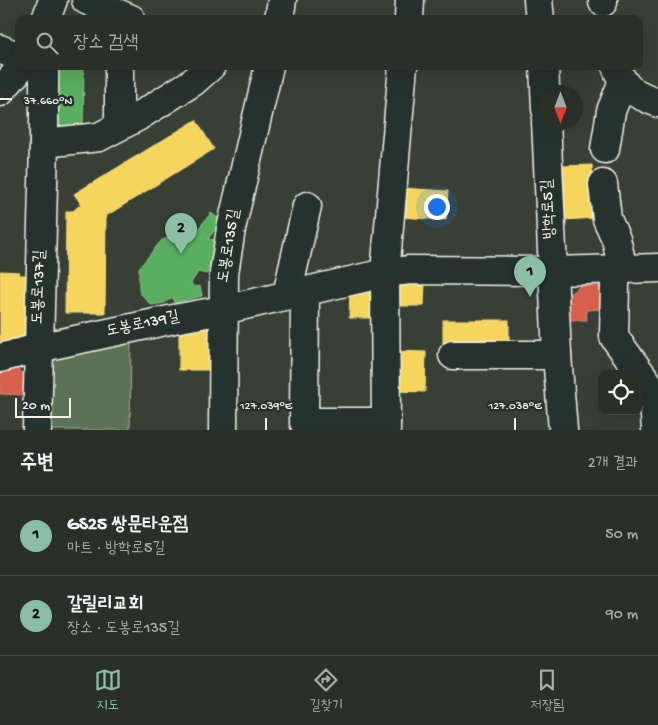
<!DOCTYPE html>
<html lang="ko">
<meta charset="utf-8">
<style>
:root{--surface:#2a3028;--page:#323830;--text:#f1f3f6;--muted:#a5a9a8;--line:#464b45;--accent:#8abfa5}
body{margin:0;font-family:"Gochi Hand","Poor Story",sans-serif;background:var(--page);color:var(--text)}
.controls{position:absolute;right:15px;bottom:15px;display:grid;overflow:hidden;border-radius:10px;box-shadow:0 5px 20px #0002}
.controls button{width:45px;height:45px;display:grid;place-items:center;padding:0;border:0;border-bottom:1px solid var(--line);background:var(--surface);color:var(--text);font:25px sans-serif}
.compass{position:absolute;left:538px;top:85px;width:45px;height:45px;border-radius:50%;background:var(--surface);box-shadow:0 5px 20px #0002;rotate:180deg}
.scale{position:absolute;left:15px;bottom:12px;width:56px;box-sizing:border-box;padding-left:5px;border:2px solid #f4f1e8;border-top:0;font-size:14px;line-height:18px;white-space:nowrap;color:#f4f1e8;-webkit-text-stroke:4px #26332d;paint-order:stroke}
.you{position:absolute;left:436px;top:206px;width:18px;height:18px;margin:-12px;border:4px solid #fff;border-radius:50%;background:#1a73e8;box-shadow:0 0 0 8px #1a73e833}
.badge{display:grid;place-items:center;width:32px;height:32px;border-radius:50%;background:var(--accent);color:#111;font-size:16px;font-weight:700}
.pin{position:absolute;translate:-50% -41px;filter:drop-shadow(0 1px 2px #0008)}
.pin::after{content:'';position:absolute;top:26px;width:18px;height:15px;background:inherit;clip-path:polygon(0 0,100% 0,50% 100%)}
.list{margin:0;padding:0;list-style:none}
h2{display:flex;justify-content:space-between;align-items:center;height:65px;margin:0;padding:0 20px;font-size:21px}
h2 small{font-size:16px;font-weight:400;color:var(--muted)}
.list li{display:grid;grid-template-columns:32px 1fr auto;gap:15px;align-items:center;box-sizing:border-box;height:80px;padding:0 20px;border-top:1px solid var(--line)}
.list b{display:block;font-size:19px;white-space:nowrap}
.list p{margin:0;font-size:16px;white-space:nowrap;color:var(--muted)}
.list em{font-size:16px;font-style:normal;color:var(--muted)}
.icon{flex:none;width:28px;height:28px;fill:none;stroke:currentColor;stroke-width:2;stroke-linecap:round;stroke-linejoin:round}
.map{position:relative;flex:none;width:658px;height:430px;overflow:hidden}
.search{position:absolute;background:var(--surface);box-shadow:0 5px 20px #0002;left:15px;right:15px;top:15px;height:55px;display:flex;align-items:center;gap:12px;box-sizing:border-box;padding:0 18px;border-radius:10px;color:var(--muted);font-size:19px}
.sheet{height:225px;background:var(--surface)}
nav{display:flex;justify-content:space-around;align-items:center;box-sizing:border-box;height:70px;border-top:1px solid var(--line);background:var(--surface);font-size:14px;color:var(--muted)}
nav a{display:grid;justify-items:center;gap:2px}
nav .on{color:var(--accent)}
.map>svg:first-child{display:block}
.green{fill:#5b7155;stroke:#a8b19e}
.homes{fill:#f6d55c;stroke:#f5dd86}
.shops{fill:#d6604d;stroke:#df8c7c}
.public{fill:#5aae61;stroke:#88c28a}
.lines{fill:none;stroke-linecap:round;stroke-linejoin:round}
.minor-casing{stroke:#f4f1e8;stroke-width:31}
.minor{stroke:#26332d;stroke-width:28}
.ticks{fill:none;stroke:#f4f1e8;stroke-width:2}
.labels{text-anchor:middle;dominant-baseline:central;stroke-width:5;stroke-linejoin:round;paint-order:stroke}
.street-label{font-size:16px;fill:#f4f1e8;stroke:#26332d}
.ticks-label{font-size:12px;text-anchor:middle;fill:#f4f1e8;stroke:#26332d;stroke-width:5;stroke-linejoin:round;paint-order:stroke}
</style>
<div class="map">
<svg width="658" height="430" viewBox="0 0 658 430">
<rect width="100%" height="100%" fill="#384036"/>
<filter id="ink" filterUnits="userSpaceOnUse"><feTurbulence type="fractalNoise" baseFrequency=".02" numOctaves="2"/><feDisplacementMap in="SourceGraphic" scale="10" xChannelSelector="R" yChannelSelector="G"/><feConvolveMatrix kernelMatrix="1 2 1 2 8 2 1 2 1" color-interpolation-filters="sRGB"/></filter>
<g filter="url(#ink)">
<!-- green -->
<path class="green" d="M131,334L130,430H46V352Z"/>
<!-- homes -->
<g class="homes">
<path d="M196,120L214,149L106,216L105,313H65L66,211H73L81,204L74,194Z"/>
<path d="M592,165L595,218L565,220L562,166Z"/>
<path d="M401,188L448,191L446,220L399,217Z"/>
<path d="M0,271L19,272V275H29L28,337L0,347Z"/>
<path d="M405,282L425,283L424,306H394V292Z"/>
<path d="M350,289H368L376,296L375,318H349Z"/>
<rect x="443" y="320" width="66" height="27"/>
<rect x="179" y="327" width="31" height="43"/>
<path d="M395,351L426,352L425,392L394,391Z"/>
</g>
<!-- shops -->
<g class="shops">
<path d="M580,286H604L605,309L586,310L587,320H566V297Z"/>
<path d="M13,366L27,376L26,395L0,394V368Z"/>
</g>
<!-- public -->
<g class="public">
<path d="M54,66H84L83,131H53Z"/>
<path d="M211,213L222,221L208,239L215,240L207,274L198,272L191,283L194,287L200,286L202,296L174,303L173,297L164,303L151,305L141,294L139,290V268L161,241L194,224L198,229Z"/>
</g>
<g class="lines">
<defs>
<g id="minor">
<path d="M86,0L131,19"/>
<path d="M538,0L540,19"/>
<path d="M603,0V2"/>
<path d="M46,19L53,0"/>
<path d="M279,19L282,0"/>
<path d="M409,19L410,0"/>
<path d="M0,49L19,57"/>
<path d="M544,66L546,109"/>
<path d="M616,66C625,92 635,93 658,103"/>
<path d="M0,92L22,66"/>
<path d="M546,122L557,355L563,430"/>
<path d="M119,126V66"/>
<path d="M44,143L99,137L139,116L193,82L211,66"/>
<path d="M605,149L611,111L623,81"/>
<path d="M603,184L607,219L616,239L620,256L615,283L614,337L653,390L656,430"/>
<path d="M305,291L304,422H386"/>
<path d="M287,295L307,206"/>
<path d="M453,355H557"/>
<path d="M0,358L38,348L174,319L223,310L385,273L410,270L553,271L658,268"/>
<path d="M37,430L44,143V66"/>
<path d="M223,430L224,273L231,229L269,66"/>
<path d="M386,430L385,273L403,66"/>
</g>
</defs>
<!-- minor casing -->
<use href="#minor" class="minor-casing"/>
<!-- minor -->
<use href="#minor" class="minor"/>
</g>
</g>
<!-- ticks -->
<path class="ticks" d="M0,99H12M266,418V430M515,418V430"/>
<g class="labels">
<!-- street labels -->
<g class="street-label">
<text transform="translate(550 209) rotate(-93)">방학로5길</text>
<text transform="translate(230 246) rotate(-81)">도봉로135길</text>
<text transform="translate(40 287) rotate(-88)">도봉로137길</text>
<text transform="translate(143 325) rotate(-12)">도봉로139길</text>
</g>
</g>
<g class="ticks-label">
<text x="48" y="104">37.660°N</text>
<text x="266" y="409">127.039°E</text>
<text x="515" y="409">127.038°E</text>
</g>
</svg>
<div class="controls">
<button><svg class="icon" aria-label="locate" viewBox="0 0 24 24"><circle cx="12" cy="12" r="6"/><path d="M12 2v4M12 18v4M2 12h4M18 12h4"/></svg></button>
</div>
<svg class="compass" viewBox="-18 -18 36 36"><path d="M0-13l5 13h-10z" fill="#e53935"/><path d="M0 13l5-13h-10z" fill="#a5a9a8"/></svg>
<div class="scale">20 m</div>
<div class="you"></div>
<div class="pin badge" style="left:530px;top:297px">1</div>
<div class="pin badge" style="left:181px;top:254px">2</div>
<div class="search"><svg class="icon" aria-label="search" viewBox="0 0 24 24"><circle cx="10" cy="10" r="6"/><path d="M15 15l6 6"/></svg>장소 검색</div>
</div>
<section class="sheet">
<h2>주변<small>2개 결과</small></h2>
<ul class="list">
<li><span class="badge">1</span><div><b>GS25 쌍문타운점</b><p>마트 · 방학로5길</p></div><em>50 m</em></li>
<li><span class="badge">2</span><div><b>갈릴리교회</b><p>장소 · 도봉로135길</p></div><em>90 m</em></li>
</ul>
</section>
<nav>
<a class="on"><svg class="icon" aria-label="map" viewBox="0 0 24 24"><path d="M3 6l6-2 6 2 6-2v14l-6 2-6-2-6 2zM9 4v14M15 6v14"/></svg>지도</a>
<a><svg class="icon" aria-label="directions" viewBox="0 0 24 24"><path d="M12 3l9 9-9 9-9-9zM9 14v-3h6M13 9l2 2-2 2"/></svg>길찾기</a>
<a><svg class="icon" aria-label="saved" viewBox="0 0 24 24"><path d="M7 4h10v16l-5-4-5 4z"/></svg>저장됨</a>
</nav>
